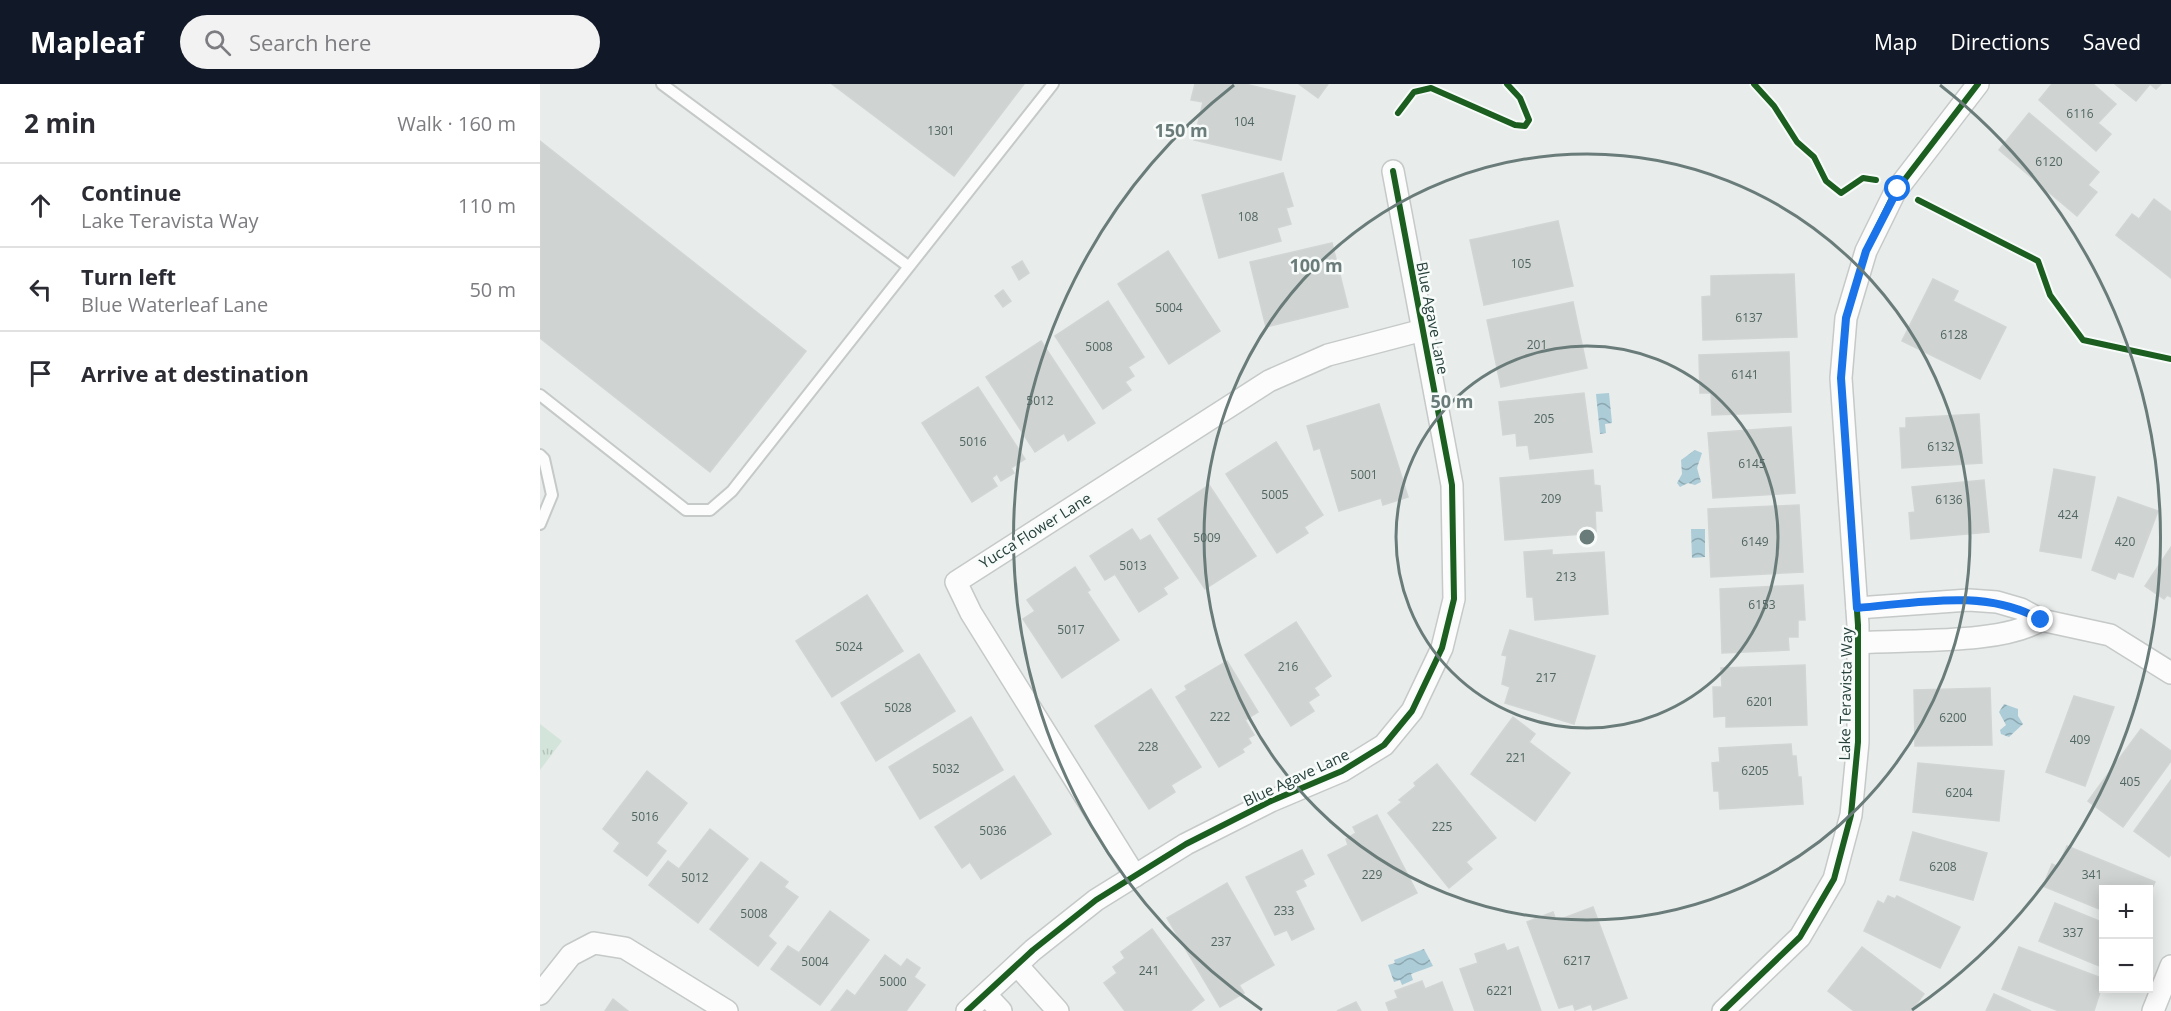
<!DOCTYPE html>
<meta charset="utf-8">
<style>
:root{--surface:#fff;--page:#f2f2f3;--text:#2b2b33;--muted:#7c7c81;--line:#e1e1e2;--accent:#111827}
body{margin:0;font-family:"Open Sans",sans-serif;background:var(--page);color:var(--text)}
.controls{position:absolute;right:18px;bottom:18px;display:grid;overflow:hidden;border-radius:0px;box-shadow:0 3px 15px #0003}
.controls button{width:54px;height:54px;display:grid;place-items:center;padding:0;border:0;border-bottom:2px solid var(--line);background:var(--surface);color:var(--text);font:30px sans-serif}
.stop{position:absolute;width:18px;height:18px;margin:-14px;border:4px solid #1a73e8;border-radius:50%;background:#fff}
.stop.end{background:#1a73e8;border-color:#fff;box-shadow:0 2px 6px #0008}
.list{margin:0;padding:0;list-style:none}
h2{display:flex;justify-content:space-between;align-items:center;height:78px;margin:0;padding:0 24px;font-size:26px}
h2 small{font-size:20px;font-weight:400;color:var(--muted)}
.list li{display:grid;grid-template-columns:39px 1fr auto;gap:18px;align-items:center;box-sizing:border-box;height:84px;padding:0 24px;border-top:2px solid var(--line)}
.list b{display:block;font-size:22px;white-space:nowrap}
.list p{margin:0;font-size:20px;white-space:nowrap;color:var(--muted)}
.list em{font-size:20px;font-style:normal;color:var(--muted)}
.icon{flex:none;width:33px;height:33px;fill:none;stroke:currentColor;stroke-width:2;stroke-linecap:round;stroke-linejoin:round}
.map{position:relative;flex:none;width:1631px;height:927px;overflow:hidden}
header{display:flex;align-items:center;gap:36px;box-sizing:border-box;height:84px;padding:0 30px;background:var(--accent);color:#fff}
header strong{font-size:28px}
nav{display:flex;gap:33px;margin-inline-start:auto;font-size:21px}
.search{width:420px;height:54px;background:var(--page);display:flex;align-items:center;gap:15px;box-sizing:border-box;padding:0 21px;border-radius:33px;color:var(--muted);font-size:22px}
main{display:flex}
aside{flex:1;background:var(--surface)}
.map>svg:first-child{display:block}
.park{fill:url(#park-tufts)}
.water{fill:url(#water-waves)}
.building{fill:#cfd3d2;stroke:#d1d5d4;stroke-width:1.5}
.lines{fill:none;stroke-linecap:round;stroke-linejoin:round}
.lane-casing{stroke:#c5c9c8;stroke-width:14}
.street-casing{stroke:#c5c9c8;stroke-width:24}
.lane{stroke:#fcfcfc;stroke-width:10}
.street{stroke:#fcfcfc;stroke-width:21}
.cycleway-casing{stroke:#f7fbf9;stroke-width:10}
.cycleway{stroke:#1b5e20;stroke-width:6}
.route{stroke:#1a73e8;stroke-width:8}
.ring{fill:none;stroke:#6a7c79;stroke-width:3}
.labels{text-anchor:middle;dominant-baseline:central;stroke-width:5;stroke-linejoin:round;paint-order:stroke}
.number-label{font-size:12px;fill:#516662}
.street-label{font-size:15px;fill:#26403c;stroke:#f7fbf9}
.centre{fill:#6a7c79;stroke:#f7fbf9;stroke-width:3}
.ring-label{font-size:18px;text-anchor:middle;font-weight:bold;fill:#6a7c79;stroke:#f7fbf9;stroke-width:5;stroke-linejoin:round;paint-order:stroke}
</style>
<header>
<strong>Mapleaf</strong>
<div class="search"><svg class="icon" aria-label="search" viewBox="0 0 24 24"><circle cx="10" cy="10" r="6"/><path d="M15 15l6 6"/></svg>Search here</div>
<nav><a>Map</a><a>Directions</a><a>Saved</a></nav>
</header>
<main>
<aside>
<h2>2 min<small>Walk · 160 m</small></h2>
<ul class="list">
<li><svg class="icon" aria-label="ahead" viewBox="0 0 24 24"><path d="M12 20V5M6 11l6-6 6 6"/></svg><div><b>Continue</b><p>Lake Teravista Way</p></div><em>110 m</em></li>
<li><svg class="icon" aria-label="left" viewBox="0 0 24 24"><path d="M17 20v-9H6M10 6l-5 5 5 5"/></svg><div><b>Turn left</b><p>Blue Waterleaf Lane</p></div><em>50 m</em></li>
<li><svg class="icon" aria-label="arrive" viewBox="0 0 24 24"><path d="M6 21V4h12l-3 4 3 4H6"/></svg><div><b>Arrive at destination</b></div></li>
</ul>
</aside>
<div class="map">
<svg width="1631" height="927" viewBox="0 0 1631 927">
<defs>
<pattern id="park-tufts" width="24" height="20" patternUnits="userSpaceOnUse" patternTransform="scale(1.5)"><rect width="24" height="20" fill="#d3e4da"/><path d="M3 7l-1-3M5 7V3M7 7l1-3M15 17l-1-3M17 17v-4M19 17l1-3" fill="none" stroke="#b5c5bc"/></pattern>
<pattern id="water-waves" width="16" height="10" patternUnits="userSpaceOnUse" patternTransform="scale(1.5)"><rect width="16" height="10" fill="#acccd8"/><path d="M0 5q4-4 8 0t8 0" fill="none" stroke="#8ca7b0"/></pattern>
</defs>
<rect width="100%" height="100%" fill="#e8eceb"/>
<!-- park -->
<path class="park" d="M0,640L22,657L0,686Z"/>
<!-- water -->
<g class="water">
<path d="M1069,309L1072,339L1065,340L1066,349L1060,350L1056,310Z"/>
<path d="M1155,366L1162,369L1157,384L1161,398L1155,401L1148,399L1140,403L1137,399L1142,390L1141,376Z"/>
<path d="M1151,445H1165V473L1152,474Z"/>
<path d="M1464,620L1478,625V632L1483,640L1469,653L1461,650L1460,646L1466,641L1459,628Z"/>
<path d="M884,865L893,882L871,890L873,896L862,901L860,896L854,898L848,881L855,879L854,876Z"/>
</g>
<!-- building -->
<g class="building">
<path d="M292,0H484L414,92Z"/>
<path d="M655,0H705L755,12L741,76L654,56L663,18L651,16Z"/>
<path d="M759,0H788L778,14Z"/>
<path d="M1512,0H1553L1576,20L1558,39L1571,50L1556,67L1499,16Z"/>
<path d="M1575,0H1621L1616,5L1610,0L1596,17Z"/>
<path d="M1489,29L1559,88L1548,101L1557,108L1537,132L1459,66Z"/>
<path d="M0,57L266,267L170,388L0,254Z"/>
<path d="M743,89L753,122L746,124L751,140L737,144L741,157L679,174L662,111Z"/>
<path d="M1614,115L1631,128V194L1576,151L1592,130L1599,135Z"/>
<path d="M1018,137L1033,202L944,221L930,156Z"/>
<path d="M792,159L808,223L726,243L710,178Z"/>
<path d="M628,167L680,247L629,280L578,200Z"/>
<path d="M482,177L489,189L479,196L472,183Z"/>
<path d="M1254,190L1257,253L1163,256L1162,213L1171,212V192Z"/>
<path d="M1393,195L1418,207L1413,217L1466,243L1440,295L1362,257Z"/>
<path d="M463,206L471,217L463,223L455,212Z"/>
<path d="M568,217L604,273L588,283L594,292L585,298L591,306L563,325L515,252Z"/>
<path d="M1033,218L1047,284L961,303L947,236Z"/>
<path d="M501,257L555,339L528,357L524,349L495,368L446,293Z"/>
<path d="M1249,268L1251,328L1172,331L1171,309H1160L1159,271Z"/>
<path d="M438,303L485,375L471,384L474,389L461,397L457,390L452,394L457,402L432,418L382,339Z"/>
<path d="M1044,309L1052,368L990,375L988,361L977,362L976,349L963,351L959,318Z"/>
<path d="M839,320L868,413L843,421L841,414L799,427L780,364L774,366L767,342Z"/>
<path d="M1439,330L1442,379L1362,384L1360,344H1366V334Z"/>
<path d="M1251,343L1255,409L1173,414L1168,349Z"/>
<path d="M736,358L783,431L764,443L768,449L737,469L686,390Z"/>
<path d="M1514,385L1555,393L1541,474L1500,467Z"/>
<path d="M1053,386L1054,401L1060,402L1062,427H1055L1056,449L965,456L960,394Z"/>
<path d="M1444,396L1449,448L1371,455L1369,429L1375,428L1372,403Z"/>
<path d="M669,401L716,472L665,505L618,435Z"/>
<path d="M1578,413L1618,427L1593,493L1578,488L1575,495L1552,486Z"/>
<path d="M1259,421L1263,488L1171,493L1168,425Z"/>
<path d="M592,445L600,457L610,451L638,494L623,504L627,510L599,528L575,490L565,496L550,472Z"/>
<path d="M1631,463V513L1627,511L1624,515L1605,502Z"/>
<path d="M1012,466V471L1064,468L1068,530L995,536L993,513H987L984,468Z"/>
<path d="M535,483L550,506L547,508L579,556L522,594L483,535L495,527L487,516Z"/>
<path d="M1263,501L1265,536H1258V553H1248L1249,566L1182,569L1180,505Z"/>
<path d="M327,511L363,567L292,613L256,557Z"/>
<path d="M756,538L791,592L774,604L779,611L768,618L774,627L751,642L705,571Z"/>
<path d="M970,546L1055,572L1034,640L965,619L970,603L962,600L967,572L962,571Z"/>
<path d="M379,570L415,627L336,677L301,619Z"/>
<path d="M687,577L718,628L705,636L714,651L708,654L711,659L702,665L704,668L679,683L636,613L647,606L645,602Z"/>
<path d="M1265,581L1267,641L1186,643V632L1174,633L1173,603H1182L1181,584Z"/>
<path d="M1450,604L1452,661L1375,662L1374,606Z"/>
<path d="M611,605L661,683L631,701L635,708L609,725L555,642Z"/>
<path d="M1534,612L1574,623L1545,702L1506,688Z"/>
<path d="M431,633L463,686L380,735L349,683Z"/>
<path d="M973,633L995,650L989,658L1030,689L995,737L931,690Z"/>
<path d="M1601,645L1631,667V677L1583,743L1548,717Z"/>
<path d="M1251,660L1252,672H1256L1258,693H1261L1263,720L1180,725L1179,707H1174L1172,679L1180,678L1179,664Z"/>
<path d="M1378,679L1464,687L1459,737L1373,728Z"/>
<path d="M897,680L956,754L926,778L932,785L909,804L848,729L862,718L859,716L876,702L874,699Z"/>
<path d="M107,687L147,719L116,759L126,767L107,792L74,767L80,759L63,745Z"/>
<path d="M474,692L511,750L441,795L430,778L422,784L395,743Z"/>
<path d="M1631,696V770L1629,773L1594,747Z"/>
<path d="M837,731L877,809L822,837L788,771L808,761L806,755L816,749L813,743Z"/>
<path d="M170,745L208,775L158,839L109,801L128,777L139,785Z"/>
<path d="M1373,748L1447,769L1433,816L1360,796Z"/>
<path d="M1527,762L1615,798L1608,813V806H1564V827L1503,802L1512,780L1518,783Z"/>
<path d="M762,766L774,790L763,796L766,802L755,807L774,845L752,856L747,846L735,851L706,793Z"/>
<path d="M221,778L248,798L244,803L258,813L228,852L236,859L218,882L170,845Z"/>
<path d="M687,799L734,881L699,901L704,909L680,923L627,834Z"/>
<path d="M1348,812L1355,815L1357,812L1420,843L1400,884L1324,847L1338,817L1344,820Z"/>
<path d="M1515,819L1564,839V884L1499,857Z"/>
<path d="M1053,823L1087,914L1053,926L1051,920L1035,926L1033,920L1019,924L987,838L1013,828L1016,837Z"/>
<path d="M290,827L329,856L280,921L231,885L248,862L259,869Z"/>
<path d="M612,845L664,916L650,927H585L564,899L577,889L573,883L585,874L581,868Z"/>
<path d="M964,860L967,867L978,863L1001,927H935L920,885L938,879L935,870Z"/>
<path d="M1322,863L1384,910L1371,927H1314L1288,907Z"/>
<path d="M1479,863L1564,895L1554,927H1519L1462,905Z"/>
<path d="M345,871L361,883L367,875L380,884L374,893L385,901L366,927H291L307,906L315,912Z"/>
<path d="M882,897L885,905L902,898L913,927H849L846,919L858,914L855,907Z"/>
<path d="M1454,910L1491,927H1446Z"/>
<path d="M73,915L88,927H65Z"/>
<path d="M816,918L821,927H797Z"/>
</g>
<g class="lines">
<defs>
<g id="lane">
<path d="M122,0L368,182"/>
<path d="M0,311L146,426H170L192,407L513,0"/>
<path d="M0,371L4,375L12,411L0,440"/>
</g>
<g id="street">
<path d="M1317,524L1429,516L1457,518L1481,525L1501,536L1570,551L1631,589"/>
<path d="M1318,559C1368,555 1461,561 1501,536"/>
<path d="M595,792L431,529L416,498L729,297L788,271L883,246"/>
<path d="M477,881L518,927"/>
<path d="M0,910L31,871L54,859L85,864L187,927"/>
<path d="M446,911L461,927"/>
<path d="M427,927L493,866L556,816L646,760L731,717L802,687L844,661L872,627L902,564L914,515L912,401L853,87"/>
<path d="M1183,927L1260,853L1294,795L1311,731L1318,658V541L1301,294L1306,234L1326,167L1355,108L1438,0"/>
<path d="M1613,927L1631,882"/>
</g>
</defs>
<!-- lane casing -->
<use href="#lane" class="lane-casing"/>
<!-- street casing -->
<use href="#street" class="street-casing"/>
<!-- lane -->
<use href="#lane" class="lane"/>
<!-- street -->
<use href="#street" class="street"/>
<defs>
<g id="cycleway">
<path d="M1214,0L1234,22L1257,58L1274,73L1286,97L1301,109L1323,94L1336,96"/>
<path d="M858,29L874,8L891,4L975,41L985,42L989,36L980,14L967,0"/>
<path d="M1378,116L1498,177L1510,211L1543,256L1631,275"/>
<path d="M427,927L493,866L556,816L646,760L731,717L802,687L844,661L872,627L902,564L914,515L912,401L853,87"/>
<path d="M1183,927L1260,853L1294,795L1311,731L1318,658V541L1301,294L1306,234L1326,167L1355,108L1438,0"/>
</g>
</defs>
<!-- cycleway casing -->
<use href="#cycleway" class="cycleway-casing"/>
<!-- cycleway -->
<use href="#cycleway" class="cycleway"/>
</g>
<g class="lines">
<!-- route -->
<path class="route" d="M1358,105L1326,167L1306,234L1301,294L1317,524C1378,519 1446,504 1501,536"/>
</g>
<!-- distance rings -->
<g class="ring">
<circle cx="1047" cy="453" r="191"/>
<circle cx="1047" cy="453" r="383"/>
<path d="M722 926A574 574 0 0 1 694 1M1400 1A574 574 0 0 1 1372 926"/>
</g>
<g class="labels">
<!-- number labels -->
<g class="number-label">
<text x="1540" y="29">6116</text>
<text x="704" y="37">104</text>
<text x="401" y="46">1301</text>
<text x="1509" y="77">6120</text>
<text x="708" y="132">108</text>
<text x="981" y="179">105</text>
<text x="629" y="223">5004</text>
<text x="1209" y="233">6137</text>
<text x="1414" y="250">6128</text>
<text x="997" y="260">201</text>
<text x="559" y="262">5008</text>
<text x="1205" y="290">6141</text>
<text x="500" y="316">5012</text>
<text x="1004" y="334">205</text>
<text x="433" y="357">5016</text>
<text x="1401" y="362">6132</text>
<text x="1212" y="379">6145</text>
<text x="824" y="390">5001</text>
<text x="735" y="410">5005</text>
<text x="1011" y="414">209</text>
<text x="1409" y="415">6136</text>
<text x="1528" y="430">424</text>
<text x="667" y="453">5009</text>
<text x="1215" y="457">6149</text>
<text x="1585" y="457">420</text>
<text x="593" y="481">5013</text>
<text x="1026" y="492">213</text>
<text x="1222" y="520">6153</text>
<text x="531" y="545">5017</text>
<text x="309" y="562">5024</text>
<text x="748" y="582">216</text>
<text x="1006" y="593">217</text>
<text x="1220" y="617">6201</text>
<text x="358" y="623">5028</text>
<text x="680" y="632">222</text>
<text x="1413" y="633">6200</text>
<text x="1540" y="655">409</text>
<text x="608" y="662">228</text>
<text x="976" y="673">221</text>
<text x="406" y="684">5032</text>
<text x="1215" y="686">6205</text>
<text x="1590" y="697">405</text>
<text x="1419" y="708">6204</text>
<text x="105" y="732">5016</text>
<text x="902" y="742">225</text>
<text x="453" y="746">5036</text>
<text x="1403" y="782">6208</text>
<text x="832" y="790">229</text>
<text x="1552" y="790">341</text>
<text x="155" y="793">5012</text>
<text x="744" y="826">233</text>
<text x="214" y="829">5008</text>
<text x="1533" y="848">337</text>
<text x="681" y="857">237</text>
<text x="1037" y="876">6217</text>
<text x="275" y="877">5004</text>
<text x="609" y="886">241</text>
<text x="353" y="897">5000</text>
<text x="960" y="906">6221</text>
</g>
<!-- street labels -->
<g class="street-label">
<text transform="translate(893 234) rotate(79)">Blue Agave Lane</text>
<text transform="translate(495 446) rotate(-32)">Yucca Flower Lane</text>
<text transform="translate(1305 610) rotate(-89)">Lake Teravista Way</text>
<text transform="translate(756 693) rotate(-25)">Blue Agave Lane</text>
</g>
</g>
<circle cx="1047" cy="453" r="9" class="centre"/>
<g class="ring-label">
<text x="641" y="53">150 m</text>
<text x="776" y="188">100 m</text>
<text x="912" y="324">50 m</text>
</g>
</svg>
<div class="controls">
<button>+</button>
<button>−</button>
</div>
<div class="stop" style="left:1358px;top:105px"></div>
<div class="stop end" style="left:1501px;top:536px"></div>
</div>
</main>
